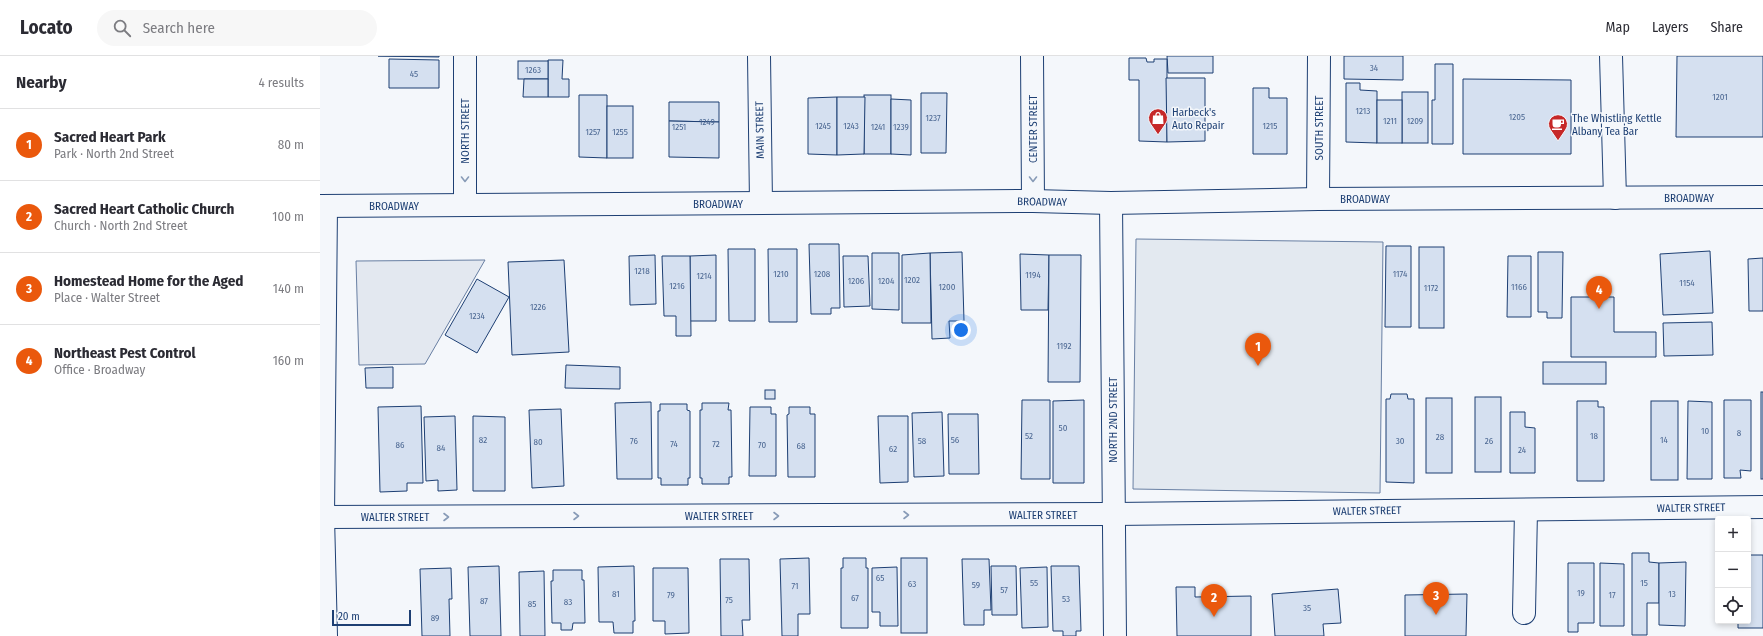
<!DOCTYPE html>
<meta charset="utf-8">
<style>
:root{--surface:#fff;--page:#f7f7f7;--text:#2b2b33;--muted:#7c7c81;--line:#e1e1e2;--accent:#ea580c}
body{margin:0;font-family:"Fira Sans Condensed",sans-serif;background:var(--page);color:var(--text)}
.controls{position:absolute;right:12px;bottom:12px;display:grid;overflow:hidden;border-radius:4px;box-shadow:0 2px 6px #0003}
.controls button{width:36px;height:36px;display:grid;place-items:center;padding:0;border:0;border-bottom:1px solid var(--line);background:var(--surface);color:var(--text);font:20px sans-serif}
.scale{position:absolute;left:12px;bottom:10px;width:79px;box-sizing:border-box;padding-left:4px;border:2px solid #1d3f73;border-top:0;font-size:11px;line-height:14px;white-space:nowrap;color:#1d3f73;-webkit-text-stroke:3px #f4f7fb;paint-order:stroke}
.you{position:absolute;left:641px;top:274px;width:14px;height:14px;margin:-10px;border:3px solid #fff;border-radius:50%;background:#1a73e8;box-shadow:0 0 0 6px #1a73e833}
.badge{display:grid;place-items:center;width:26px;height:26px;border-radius:50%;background:var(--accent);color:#fff;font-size:13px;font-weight:700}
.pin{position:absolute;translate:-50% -33px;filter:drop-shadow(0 1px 2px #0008)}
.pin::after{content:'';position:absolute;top:21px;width:14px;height:12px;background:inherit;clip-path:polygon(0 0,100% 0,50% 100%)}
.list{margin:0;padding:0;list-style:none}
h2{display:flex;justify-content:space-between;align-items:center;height:52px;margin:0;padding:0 16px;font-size:17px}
h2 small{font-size:13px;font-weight:400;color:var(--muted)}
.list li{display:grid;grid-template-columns:26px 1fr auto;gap:12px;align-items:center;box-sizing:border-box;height:72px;padding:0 16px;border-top:1px solid var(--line)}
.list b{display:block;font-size:15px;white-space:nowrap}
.list p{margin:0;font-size:13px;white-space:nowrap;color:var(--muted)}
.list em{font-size:13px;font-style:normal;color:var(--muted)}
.icon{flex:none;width:22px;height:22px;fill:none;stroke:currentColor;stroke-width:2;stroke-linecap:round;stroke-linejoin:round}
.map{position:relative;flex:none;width:1443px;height:580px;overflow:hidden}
header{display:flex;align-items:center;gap:24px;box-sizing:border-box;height:56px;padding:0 20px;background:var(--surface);border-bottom:1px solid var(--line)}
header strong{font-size:19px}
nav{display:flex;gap:22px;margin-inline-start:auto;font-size:14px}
.search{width:280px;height:36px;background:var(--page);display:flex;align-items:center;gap:10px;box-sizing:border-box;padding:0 14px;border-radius:22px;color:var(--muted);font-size:15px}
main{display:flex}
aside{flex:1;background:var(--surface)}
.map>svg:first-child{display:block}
.green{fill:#e3e9f0;stroke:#687fa3}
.parking{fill:#e3e8f0;stroke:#687fa3}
.building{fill:#d5e0f0;stroke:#1d3f73}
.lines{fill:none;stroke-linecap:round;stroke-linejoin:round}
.minor-casing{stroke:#1d3f73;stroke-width:24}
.minor{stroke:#f4f7fb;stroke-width:22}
.oneway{stroke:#889bb7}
.labels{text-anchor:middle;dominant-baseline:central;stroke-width:3;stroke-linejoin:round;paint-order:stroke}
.number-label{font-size:9px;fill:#4b6792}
.poi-label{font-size:11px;fill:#1d3f73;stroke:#f4f7fb;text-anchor:start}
.street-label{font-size:11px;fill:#1d3f73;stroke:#f4f7fb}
</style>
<header>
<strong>Locato</strong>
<div class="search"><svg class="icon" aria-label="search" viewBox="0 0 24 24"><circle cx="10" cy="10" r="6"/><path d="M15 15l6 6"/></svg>Search here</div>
<nav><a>Map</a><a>Layers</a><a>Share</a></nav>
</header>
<main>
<aside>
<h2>Nearby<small>4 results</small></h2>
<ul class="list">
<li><span class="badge">1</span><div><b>Sacred Heart Park</b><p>Park · North 2nd Street</p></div><em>80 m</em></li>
<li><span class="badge">2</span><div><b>Sacred Heart Catholic Church</b><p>Church · North 2nd Street</p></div><em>100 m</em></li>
<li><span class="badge">3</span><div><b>Homestead Home for the Aged</b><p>Place · Walter Street</p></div><em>140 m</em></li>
<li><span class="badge">4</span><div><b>Northeast Pest Control</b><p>Office · Broadway</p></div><em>160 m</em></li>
</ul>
</aside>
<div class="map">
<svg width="1443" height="580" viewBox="0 0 1443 580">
<rect width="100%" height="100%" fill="#f4f7fb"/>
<!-- green -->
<path class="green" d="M816,183L1063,186L1060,437L813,433Z"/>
<!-- parking -->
<path class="parking" d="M165,204L105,308L39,309L36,205Z"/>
<!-- building -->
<g class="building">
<path d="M58,0H119V1Z"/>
<path d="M847,0H893V17H848Z"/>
<path d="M1024,0H1083V24L1024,23Z"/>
<path d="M1357,0H1443V81H1356Z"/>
<path d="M809,2H826L827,6H834V3H847V86L819,85V24H809Z"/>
<path d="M69,3L119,4V32H69Z"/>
<path d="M228,4H243L242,23H249V41H228Z"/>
<rect x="198" y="5" width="30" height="18"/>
<path d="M1115,8H1133V88H1112V44H1115Z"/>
<path d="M846,22H885V85L847,86Z"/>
<path d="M204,23H228V41H203Z"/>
<path d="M1143,23L1251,24V98H1143Z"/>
<path d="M1026,27H1040V34L1057,35V87L1026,86Z"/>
<path d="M933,32H949V42H967V98H933Z"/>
<rect x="1082" y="36" width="26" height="51"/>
<path d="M601,37H627L626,97H601Z"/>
<path d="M259,39H287V102L259,101Z"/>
<rect x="544" y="39" width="27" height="59"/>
<path d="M517,41V99L488,98V42Z"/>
<path d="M517,41H545L544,98L517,99Z"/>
<path d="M571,43L591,44V99L571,98Z"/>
<rect x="1057" y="44" width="25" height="43"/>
<path d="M349,46H399V66L349,65Z"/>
<rect x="287" y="50" width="26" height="52"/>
<path d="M349,65L399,66V102L349,101Z"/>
<path d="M489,188H519L520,252H511V258H491Z"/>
<path d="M1066,190H1091V271H1065Z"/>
<rect x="1099" y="191" width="25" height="81"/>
<path d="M408,193H435V265H409Z"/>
<path d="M448,193H477V266H449Z"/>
<path d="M1390,195L1393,257L1343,259L1340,198Z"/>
<path d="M642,196L644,265H629L630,282L612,283L610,197Z"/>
<path d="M1218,196H1243L1242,262H1227V256H1218Z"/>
<path d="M552,197H579V254L552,253Z"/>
<path d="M610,197L611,267H582V199Z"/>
<path d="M700,198L729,199L728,254H701Z"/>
<path d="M335,199L336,248L310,249L309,200Z"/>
<path d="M396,199V265H370V200Z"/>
<path d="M729,199H761L760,326H728Z"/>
<path d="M342,200H370L371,280H356V260H344Z"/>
<path d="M523,200H548L550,250L524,251Z"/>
<path d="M1188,200H1211V261H1187Z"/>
<path d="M1443,202V255H1429L1428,203Z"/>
<path d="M244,204L249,296L192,299L188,206Z"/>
<path d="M157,223L189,241L157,297L125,279Z"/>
<path d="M1251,241H1294V276H1336V301H1251Z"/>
<path d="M1392,266L1393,299L1344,300L1343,267Z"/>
<rect x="1223" y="306" width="63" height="22"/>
<path d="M246,309L300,311V333L245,332Z"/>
<path d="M73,311V332H46L45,312Z"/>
<rect x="445" y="334" width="10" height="9"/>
<rect x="1441" y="336" width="2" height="87"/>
<path d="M1071,338H1087L1088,343H1094V427L1066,426V343H1070Z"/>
<rect x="1155" y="341" width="26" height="75"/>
<rect x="1106" y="342" width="26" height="75"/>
<path d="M702,344H730V423H701Z"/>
<path d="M764,344V427H733V345Z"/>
<path d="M1404,344H1431V415L1420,414L1421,422H1404Z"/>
<path d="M1257,345H1278V351H1284V425H1257Z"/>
<rect x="1331" y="345" width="27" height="79"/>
<path d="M1368,345L1392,346V423H1367Z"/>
<path d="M331,346L332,423H297L295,347Z"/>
<path d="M382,347H409L408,354H411L412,421H409V428H382V422H380V354H382Z"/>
<path d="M340,348H367V354L370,355V422H368V429H341V422H338V355H340Z"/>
<path d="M101,350L103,427H87V435L60,436L58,351Z"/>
<path d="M430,351H451V358H456V420H429Z"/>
<path d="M469,351H490V358H495V421H468L467,359L469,358Z"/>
<path d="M241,353L244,430L212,432L209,354Z"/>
<path d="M622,356L624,420L594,421L592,357Z"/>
<path d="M1190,356H1205V371L1215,372V417H1190Z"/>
<path d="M628,358H658L659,418H629Z"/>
<path d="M135,360L137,434L118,435V424L106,425L104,361Z"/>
<path d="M153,360L185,361V435H153Z"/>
<path d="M558,360H588V426L560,427Z"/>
<path d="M1312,497H1329V506L1339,507V547H1327V579H1312Z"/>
<path d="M1428,499H1443V572H1418V565H1428Z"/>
<path d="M489,502L490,558H478V580H462L460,503Z"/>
<path d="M523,502H546V512H548V572H521V512H523Z"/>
<rect x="581" y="502" width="26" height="75"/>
<path d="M400,503H429L430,564H422L423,580H401Z"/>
<path d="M642,503H669L671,554H664V569H644Z"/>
<path d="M1366,506L1365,570L1339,569V507Z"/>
<path d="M1248,507H1274V567H1258V576H1248Z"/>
<path d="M1280,507L1304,508V570H1280Z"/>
<path d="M179,510L181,580H150L148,511Z"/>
<path d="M314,510L315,565H313V577H294L293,566H279L278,511Z"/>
<path d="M671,510H696L697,559H672Z"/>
<path d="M731,510H759L761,575H756V580H743V575H733Z"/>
<path d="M577,511L578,570H560V556H552V512Z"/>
<path d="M727,511L728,571L702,572L700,512Z"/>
<path d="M131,512L132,543H129L130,580H102L100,513Z"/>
<path d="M333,512H368L369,577L345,578V565H333Z"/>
<path d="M233,514H262V524H264L265,567H253L252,574H241V567H232L231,525H233Z"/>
<path d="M224,515L225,580H200L199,516Z"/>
<path d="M856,531H875V541L931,540V580H857Z"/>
<path d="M1018,533L1021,567L1003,568L1004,580H955L952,538Z"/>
<path d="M1147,538L1146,580H1085V539Z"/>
</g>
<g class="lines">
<defs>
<g id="minor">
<path d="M439,0L441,147"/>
<path d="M712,0L713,145"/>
<path d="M1291,0L1295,142"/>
<path d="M998,143L999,0"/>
<path d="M791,147L795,580"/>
<path d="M145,149V0"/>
<path d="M0,150L713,145L791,147L998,143L1443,141"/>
<path d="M3,461L794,458L1443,451"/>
<path d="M1204,557L1206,454"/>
<path d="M6,580L3,461L6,150"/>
</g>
</defs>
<!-- minor casing -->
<use href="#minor" class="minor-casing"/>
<!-- minor -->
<use href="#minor" class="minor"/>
</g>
<!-- one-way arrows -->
<defs><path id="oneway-chevron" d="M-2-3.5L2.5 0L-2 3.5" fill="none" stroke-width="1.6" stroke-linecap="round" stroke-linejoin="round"/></defs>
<g class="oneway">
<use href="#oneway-chevron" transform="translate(145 123) rotate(90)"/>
<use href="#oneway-chevron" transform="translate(713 123) rotate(90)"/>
<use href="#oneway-chevron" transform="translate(586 459)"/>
<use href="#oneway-chevron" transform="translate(256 460)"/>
<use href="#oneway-chevron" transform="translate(456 460)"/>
<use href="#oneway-chevron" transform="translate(126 461)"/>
</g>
<!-- icons -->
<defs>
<symbol id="shop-pin" viewBox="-11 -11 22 30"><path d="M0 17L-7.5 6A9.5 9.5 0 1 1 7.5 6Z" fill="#c62828" stroke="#f4f7fb"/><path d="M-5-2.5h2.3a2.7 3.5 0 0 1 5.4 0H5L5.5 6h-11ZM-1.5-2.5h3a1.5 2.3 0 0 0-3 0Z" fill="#fff"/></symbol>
<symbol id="cafe-pin" viewBox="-11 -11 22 30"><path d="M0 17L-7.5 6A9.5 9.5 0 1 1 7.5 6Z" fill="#c62828" stroke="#f4f7fb"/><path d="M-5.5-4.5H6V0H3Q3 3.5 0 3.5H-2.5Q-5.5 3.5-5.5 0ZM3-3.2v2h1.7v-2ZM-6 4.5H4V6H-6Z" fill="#fff"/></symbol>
</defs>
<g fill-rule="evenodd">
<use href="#shop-pin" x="827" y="51" width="22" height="30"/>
<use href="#cafe-pin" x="1227" y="57" width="22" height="30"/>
</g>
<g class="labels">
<!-- number labels -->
<g class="number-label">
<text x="1054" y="12">34</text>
<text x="213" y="14">1263</text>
<text x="94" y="18">45</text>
<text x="1400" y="41">1201</text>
<text x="1043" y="55">1213</text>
<text x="1197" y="61">1205</text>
<text x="613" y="62">1237</text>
<text x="1070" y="65">1211</text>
<text x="1095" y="65">1209</text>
<text x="387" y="66">1249</text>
<text x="503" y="70">1245</text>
<text x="531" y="70">1243</text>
<text x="950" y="70">1215</text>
<text x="359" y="71">1251</text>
<text x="558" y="71">1241</text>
<text x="581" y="71">1239</text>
<text x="273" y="76">1257</text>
<text x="300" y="76">1255</text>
<text x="322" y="215">1218</text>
<text x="461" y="218">1210</text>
<text x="502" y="218">1208</text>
<text x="1080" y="218">1174</text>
<text x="713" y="219">1194</text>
<text x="384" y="220">1214</text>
<text x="592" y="224">1202</text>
<text x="536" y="225">1206</text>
<text x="566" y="225">1204</text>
<text x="1367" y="227">1154</text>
<text x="357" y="230">1216</text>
<text x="627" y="231">1200</text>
<text x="1199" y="231">1166</text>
<text x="1111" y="232">1172</text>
<text x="218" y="251">1226</text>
<text x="157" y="260">1234</text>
<text x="744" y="290">1192</text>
<text x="743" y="372">50</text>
<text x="1385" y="375">10</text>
<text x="1419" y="377">8</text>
<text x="709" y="380">52</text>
<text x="1274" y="380">18</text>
<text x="1120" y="381">28</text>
<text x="163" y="384">82</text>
<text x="635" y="384">56</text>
<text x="1344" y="384">14</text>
<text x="314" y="385">76</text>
<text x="602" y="385">58</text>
<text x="1080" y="385">30</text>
<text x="1169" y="385">26</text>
<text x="218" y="386">80</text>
<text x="354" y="388">74</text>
<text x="396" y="388">72</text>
<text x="80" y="389">86</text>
<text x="442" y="389">70</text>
<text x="481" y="390">68</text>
<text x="121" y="392">84</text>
<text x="573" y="393">62</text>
<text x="1202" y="394">24</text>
<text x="560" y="522">65</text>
<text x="714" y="527">55</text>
<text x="1324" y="527">15</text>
<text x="592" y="528">63</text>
<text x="656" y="529">59</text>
<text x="475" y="530">71</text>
<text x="684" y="534">57</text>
<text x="1261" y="537">19</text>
<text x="296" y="538">81</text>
<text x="1352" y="538">13</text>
<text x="351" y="539">79</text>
<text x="1292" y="539">17</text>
<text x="535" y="542">67</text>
<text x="746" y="543">53</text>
<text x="409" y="544">75</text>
<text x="164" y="545">87</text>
<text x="248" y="546">83</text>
<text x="212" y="548">85</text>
<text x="987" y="552">35</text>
<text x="115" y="562">89</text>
</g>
<!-- poi labels -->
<g class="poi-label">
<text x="852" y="56">Harbeck's<tspan x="852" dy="13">Auto Repair</tspan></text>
<text x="1252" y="62">The Whistling Kettle<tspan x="1252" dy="13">Albany Tea Bar</tspan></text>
</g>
<!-- street labels -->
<g class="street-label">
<text transform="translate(999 72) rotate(-90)">SOUTH STREET</text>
<text transform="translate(713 73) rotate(-90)">CENTER STREET</text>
<text transform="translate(440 74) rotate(-91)">MAIN STREET</text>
<text transform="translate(145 75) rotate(-90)">NORTH STREET</text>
<text x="1369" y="142">BROADWAY</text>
<text x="1045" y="143">BROADWAY</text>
<text transform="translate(722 146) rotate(1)">BROADWAY</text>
<text x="398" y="148">BROADWAY</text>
<text x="74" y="150">BROADWAY</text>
<text transform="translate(793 364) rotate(-90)">NORTH 2ND STREET</text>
<text transform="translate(1371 452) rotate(-1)">WALTER STREET</text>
<text transform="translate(1047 455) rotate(-1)">WALTER STREET</text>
<text x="723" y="459">WALTER STREET</text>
<text x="399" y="460">WALTER STREET</text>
<text x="75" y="461">WALTER STREET</text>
</g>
</g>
</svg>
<div class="controls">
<button>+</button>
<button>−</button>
<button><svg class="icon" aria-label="locate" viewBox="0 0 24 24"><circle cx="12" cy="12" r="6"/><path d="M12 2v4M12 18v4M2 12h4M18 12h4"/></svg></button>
</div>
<div class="scale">20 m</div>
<div class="you"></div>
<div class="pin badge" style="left:938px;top:310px">1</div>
<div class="pin badge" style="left:894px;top:561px">2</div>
<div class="pin badge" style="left:1116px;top:559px">3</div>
<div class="pin badge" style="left:1279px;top:253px">4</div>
</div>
</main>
